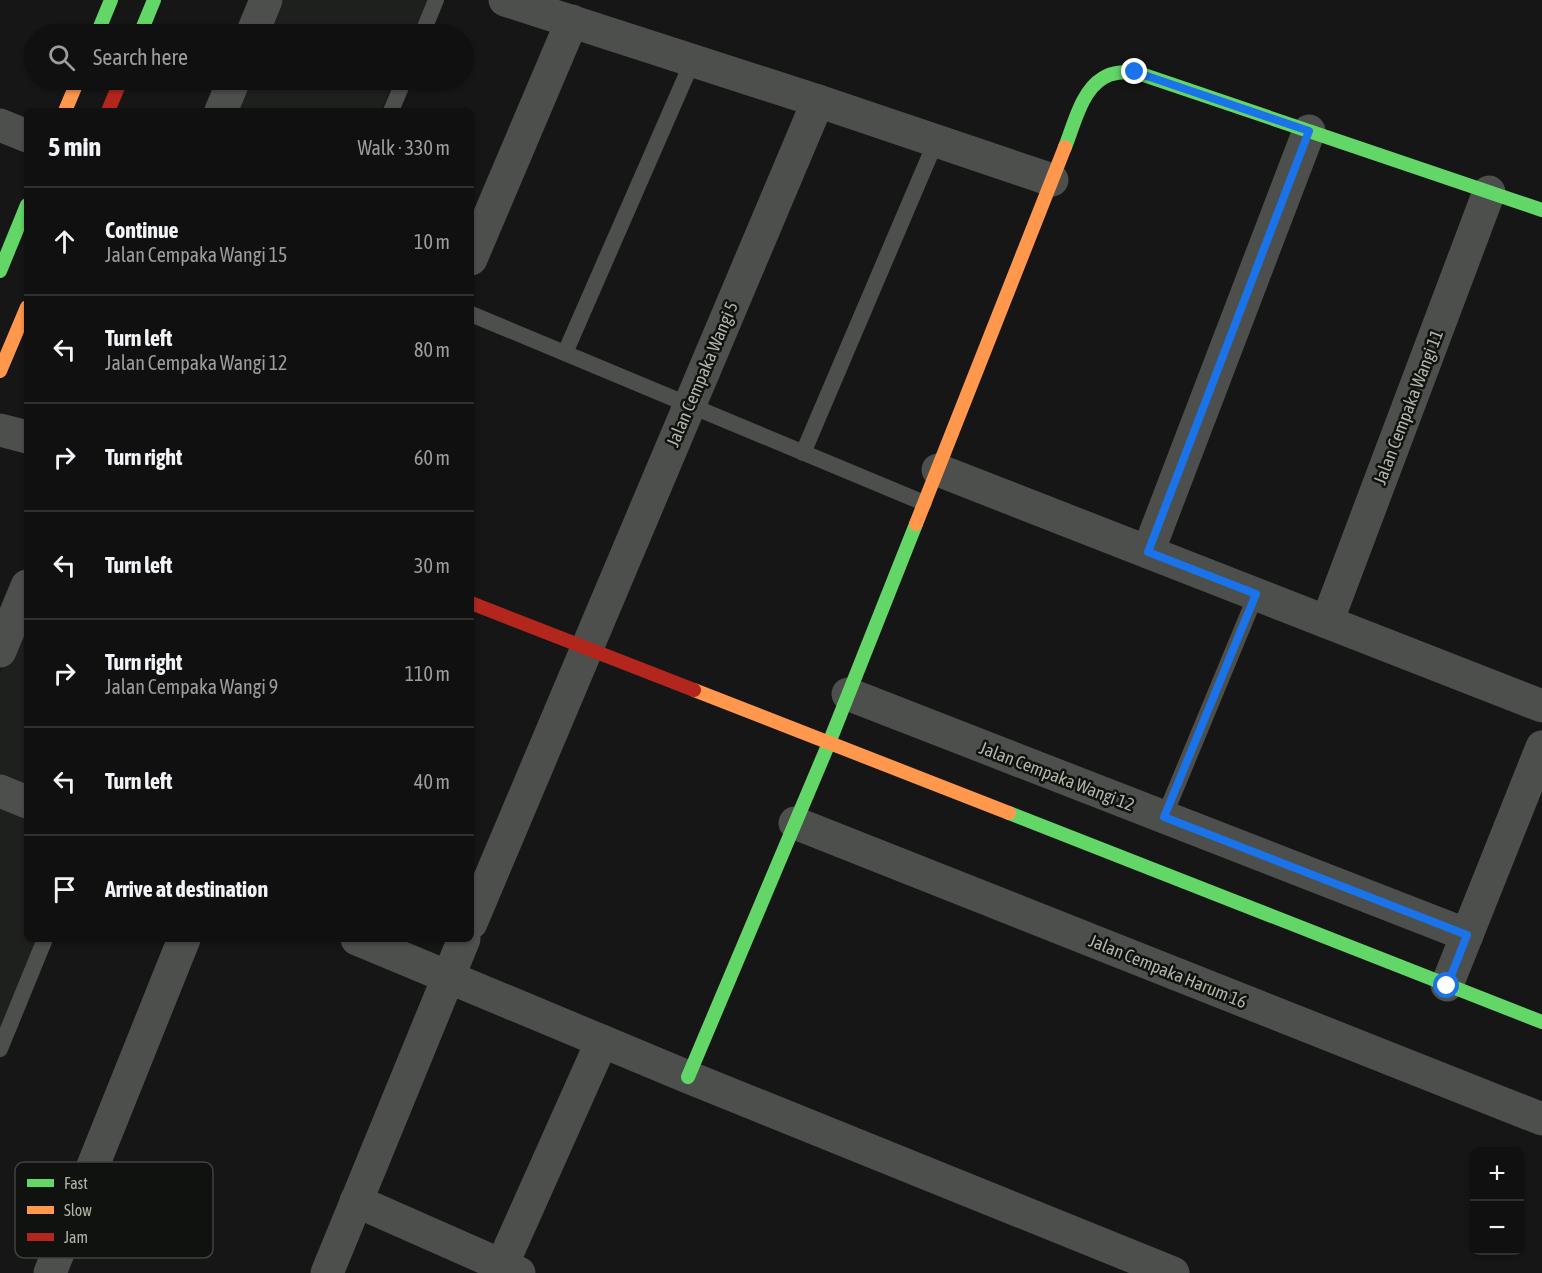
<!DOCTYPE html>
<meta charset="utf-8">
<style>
:root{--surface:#101010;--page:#1e1e1e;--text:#f1f3f6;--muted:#9c9d9f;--line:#303030}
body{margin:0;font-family:"Asap Condensed",sans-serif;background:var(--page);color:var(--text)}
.controls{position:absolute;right:18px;bottom:18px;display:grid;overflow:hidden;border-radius:9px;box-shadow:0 2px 4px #0004}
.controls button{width:54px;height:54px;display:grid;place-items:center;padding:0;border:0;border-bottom:2px solid var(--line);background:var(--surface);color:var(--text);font:30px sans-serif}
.stop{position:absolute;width:18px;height:18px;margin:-14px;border:4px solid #1a73e8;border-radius:50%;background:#fff}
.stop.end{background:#1a73e8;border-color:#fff;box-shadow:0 2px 6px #0008}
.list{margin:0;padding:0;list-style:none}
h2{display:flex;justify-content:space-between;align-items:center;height:78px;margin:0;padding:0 24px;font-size:26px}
h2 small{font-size:20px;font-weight:400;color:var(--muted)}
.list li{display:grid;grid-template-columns:39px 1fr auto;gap:18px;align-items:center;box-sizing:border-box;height:108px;padding:0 24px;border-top:2px solid var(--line)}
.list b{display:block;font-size:22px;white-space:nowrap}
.list p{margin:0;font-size:20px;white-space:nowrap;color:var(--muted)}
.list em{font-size:20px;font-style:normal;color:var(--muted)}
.icon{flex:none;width:33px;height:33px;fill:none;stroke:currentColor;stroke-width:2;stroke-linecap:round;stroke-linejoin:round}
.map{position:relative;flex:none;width:1542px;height:1273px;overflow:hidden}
.search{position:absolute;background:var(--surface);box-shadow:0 2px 4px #0004;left:24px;top:24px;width:450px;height:66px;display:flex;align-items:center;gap:15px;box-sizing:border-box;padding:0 21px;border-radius:33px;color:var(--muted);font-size:22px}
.panel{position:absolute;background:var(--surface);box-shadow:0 2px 4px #0004;left:24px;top:108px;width:450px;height:834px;border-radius:9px}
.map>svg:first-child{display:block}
.built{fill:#1e201d}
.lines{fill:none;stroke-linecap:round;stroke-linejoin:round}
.lane{stroke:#4c4f4b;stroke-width:16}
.street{stroke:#4c4f4b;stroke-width:33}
.fast{stroke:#63d668;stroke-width:14}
.slow{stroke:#ff974d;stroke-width:14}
.jam{stroke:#b3261e;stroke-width:14}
.route{stroke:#1a73e8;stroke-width:8}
.labels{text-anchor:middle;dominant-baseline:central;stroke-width:5;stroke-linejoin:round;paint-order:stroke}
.street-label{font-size:18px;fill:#adb6a8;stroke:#101210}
.key{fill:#101210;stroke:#3f433e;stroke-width:1.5}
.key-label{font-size:16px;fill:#adb6a8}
</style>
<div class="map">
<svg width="1542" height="1273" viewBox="0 0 1542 1273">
<rect width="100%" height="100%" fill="#161616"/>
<!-- built -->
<g class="built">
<path d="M275,0H427L413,34H261Z"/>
<path d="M242,80H394L381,111H230Z"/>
<path d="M27,606V939H39L0,1033V672Z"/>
</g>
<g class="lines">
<!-- lane -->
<g class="lane">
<path d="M422,34L436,0"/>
<path d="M391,111L404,80"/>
<path d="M471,314L924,503"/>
<path d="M565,353L693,60"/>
<path d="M803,453L936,141"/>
<path d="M1164,817L1256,595"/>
<path d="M0,1049L45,939"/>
</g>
<!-- street -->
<g class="street">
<path d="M505,0L818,101L1052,180"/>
<path d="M252,34L266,0"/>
<path d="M221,111L234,80"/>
<path d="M0,125L27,136"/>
<path d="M471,259L572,21"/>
<path d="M0,430L27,437"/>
<path d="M938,470L1542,706"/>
<path d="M1148,552L1309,131"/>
<path d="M1327,622L1489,192"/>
<path d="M0,651L27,586"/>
<path d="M848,694L1467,935"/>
<path d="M0,791L27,802"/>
<path d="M795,823L1542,1119"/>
<path d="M471,923L818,101"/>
<path d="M357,939L688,1077L1173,1273"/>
<path d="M1447,985L1542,747"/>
<path d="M356,1201L519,1273"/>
<path d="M502,1265L602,1041"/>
<path d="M50,1273L184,939"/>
<path d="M327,1273L464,939"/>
</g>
<!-- fast -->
<g class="fast">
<path d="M97,34L111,0"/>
<path d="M140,34L154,0"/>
<path d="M1065,147C1074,125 1081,91 1103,78C1112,72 1124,72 1135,72L1542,210"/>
<path d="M0,271L27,205"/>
<path d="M1009,813L1542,1022"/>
<path d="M688,1077L829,743L916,524"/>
</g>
<!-- slow -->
<g class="slow">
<path d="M65,111L78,80"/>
<path d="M0,371L27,307"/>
<path d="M916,524L1065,147"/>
<path d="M694,690L1009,813"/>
</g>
<!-- jam -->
<g class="jam">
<path d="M108,111L121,80"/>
<path d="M471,603L694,690"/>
</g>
</g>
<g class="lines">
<!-- route -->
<path class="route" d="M1135,72L1309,131L1148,552L1256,594L1164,817L1467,935L1447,986"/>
</g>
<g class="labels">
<!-- street labels -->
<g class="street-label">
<text transform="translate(702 374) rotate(-67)">Jalan Cempaka Wangi 5</text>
<text transform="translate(1408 407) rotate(-69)">Jalan Cempaka Wangi 11</text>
<text transform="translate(1057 776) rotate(21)">Jalan Cempaka Wangi 12</text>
<text transform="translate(1168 971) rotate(22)">Jalan Cempaka Harum 16</text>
</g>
</g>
<!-- legend -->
<rect x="15" y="1162" width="198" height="96" rx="9" class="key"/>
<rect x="27" y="1179" width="27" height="8" fill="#63d668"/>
<rect x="27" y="1206" width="27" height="8" fill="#ff974d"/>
<rect x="27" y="1233" width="27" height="8" fill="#b3261e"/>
<g class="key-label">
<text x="64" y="1189">Fast</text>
<text x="64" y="1216">Slow</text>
<text x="64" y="1243">Jam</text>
</g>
</svg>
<div class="controls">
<button>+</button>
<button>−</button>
</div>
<div class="stop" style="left:1447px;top:986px"></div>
<div class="stop end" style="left:1135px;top:72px"></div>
<div class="search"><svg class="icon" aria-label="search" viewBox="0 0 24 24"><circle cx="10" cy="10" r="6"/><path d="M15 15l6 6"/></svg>Search here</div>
<section class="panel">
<h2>5 min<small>Walk · 330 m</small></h2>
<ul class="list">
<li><svg class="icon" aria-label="ahead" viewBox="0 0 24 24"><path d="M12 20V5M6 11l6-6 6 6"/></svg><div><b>Continue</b><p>Jalan Cempaka Wangi 15</p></div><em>10 m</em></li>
<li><svg class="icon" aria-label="left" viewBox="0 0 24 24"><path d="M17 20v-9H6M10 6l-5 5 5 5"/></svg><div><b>Turn left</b><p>Jalan Cempaka Wangi 12</p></div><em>80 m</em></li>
<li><svg class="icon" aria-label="right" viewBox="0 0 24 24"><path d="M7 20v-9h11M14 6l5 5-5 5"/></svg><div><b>Turn right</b></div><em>60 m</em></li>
<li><svg class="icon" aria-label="left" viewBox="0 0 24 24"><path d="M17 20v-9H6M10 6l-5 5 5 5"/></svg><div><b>Turn left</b></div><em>30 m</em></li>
<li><svg class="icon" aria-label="right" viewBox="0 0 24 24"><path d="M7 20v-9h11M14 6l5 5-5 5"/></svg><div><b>Turn right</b><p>Jalan Cempaka Wangi 9</p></div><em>110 m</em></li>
<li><svg class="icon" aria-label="left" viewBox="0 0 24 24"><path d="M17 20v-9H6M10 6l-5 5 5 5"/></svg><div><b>Turn left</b></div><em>40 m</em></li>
<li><svg class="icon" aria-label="arrive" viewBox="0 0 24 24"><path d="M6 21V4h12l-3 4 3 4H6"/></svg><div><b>Arrive at destination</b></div></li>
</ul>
</section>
</div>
